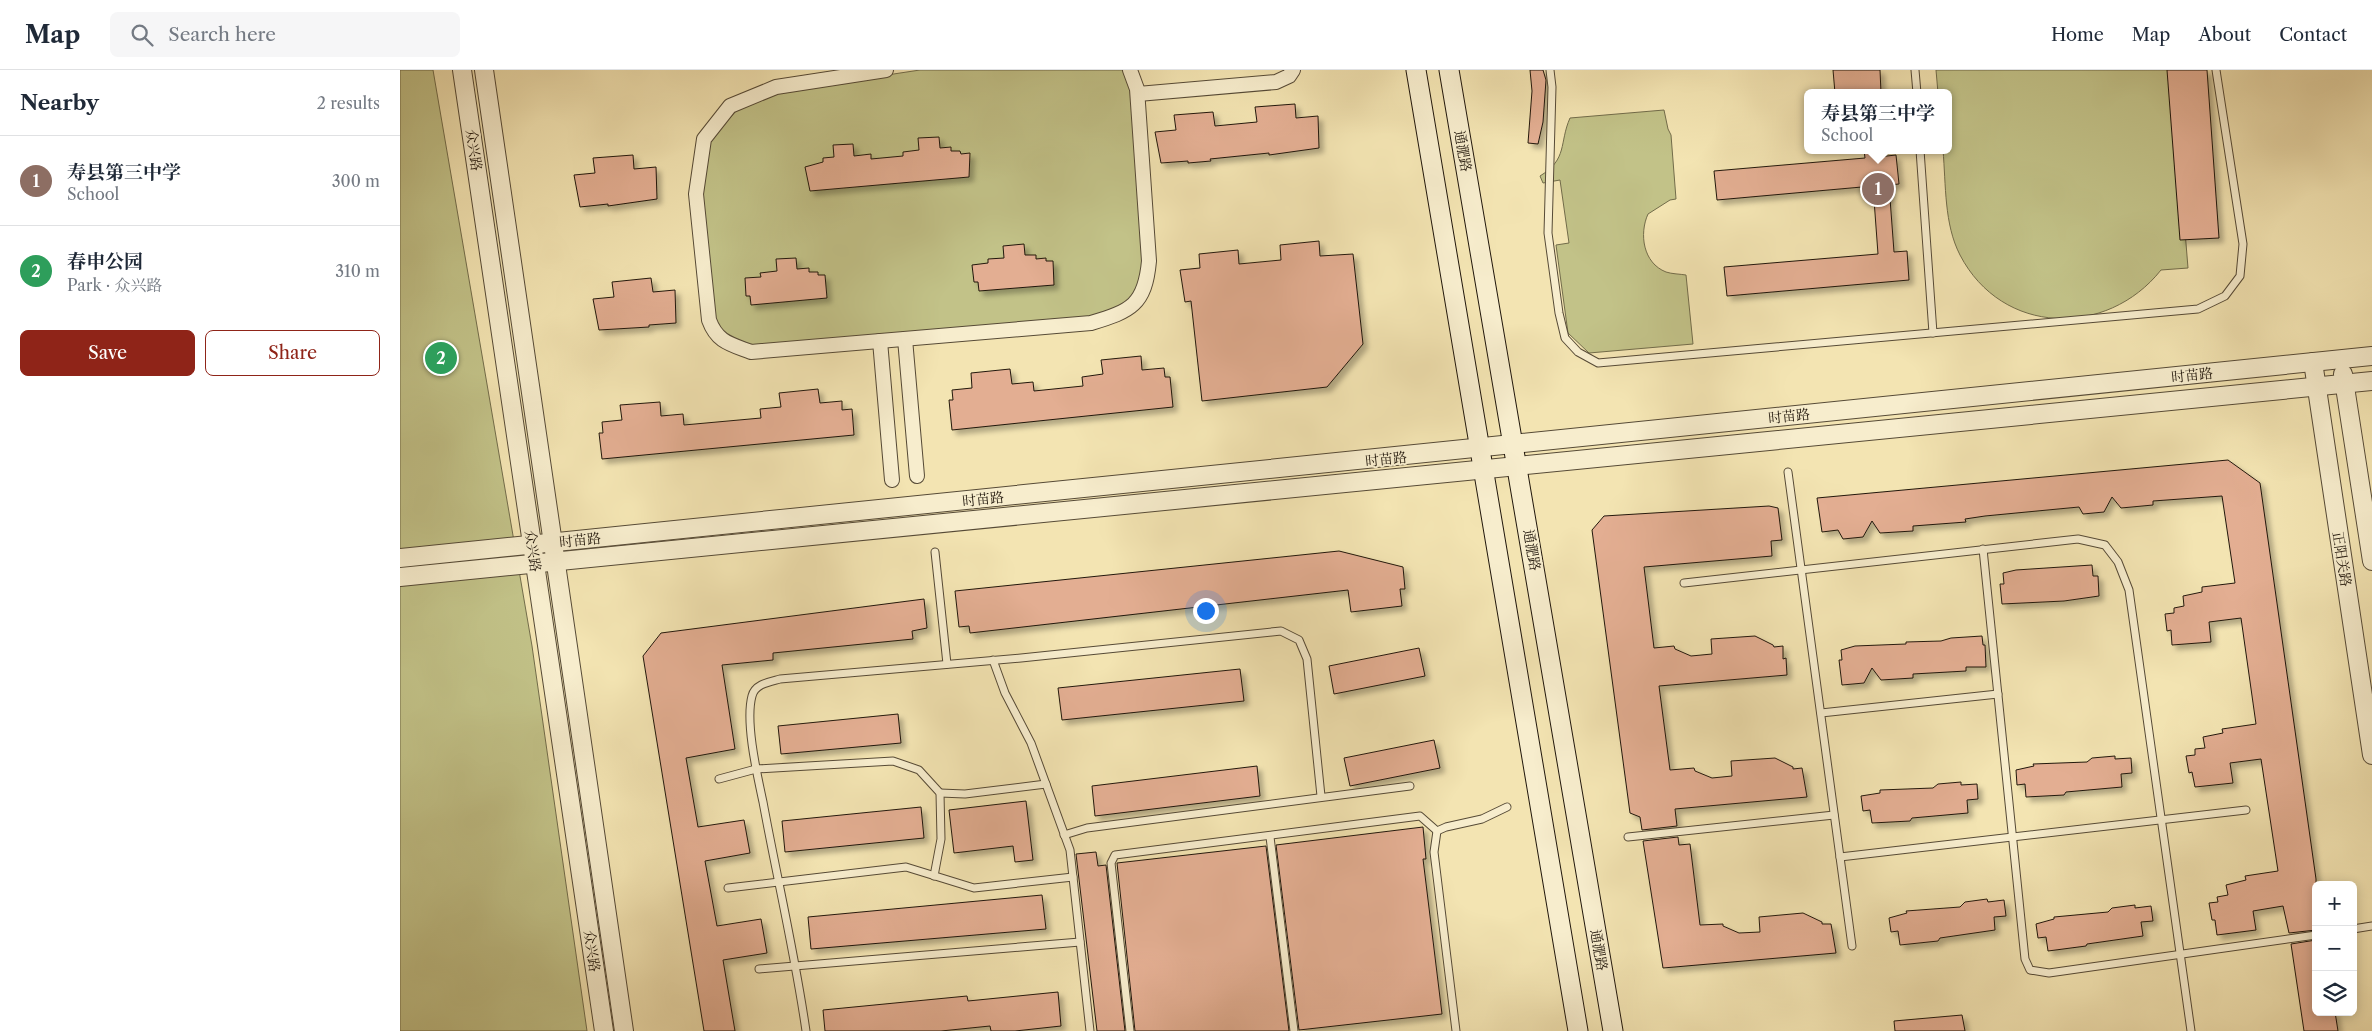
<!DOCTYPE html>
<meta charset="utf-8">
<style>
:root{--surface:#fff;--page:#f6f6f7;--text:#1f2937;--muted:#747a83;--line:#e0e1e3;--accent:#8f2418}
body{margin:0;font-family:"Libre Caslon Text","Noto Serif SC",serif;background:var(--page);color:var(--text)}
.controls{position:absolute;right:15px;bottom:15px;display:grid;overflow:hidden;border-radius:8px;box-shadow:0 2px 12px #0003}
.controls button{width:45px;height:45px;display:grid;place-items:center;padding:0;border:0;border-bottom:1px solid var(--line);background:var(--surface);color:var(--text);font:25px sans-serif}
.you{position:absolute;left:805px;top:540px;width:18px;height:18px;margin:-12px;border:4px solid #fff;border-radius:50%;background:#1a73e8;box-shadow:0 0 0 8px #1a73e833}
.badge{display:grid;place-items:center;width:32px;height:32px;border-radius:50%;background:var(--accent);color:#fff;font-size:16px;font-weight:700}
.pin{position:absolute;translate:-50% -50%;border:2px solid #fff;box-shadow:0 1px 5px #0006}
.popup{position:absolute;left:1404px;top:19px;width:148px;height:65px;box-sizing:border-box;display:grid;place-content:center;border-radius:8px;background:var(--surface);filter:drop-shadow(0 1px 4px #0005);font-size:16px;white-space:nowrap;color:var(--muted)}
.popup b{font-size:19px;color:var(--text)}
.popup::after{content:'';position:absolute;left:50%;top:100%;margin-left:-10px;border:10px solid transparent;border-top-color:var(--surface)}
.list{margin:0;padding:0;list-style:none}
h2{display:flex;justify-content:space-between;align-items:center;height:65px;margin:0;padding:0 20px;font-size:21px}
h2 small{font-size:16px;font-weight:400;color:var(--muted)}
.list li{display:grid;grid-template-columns:32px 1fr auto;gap:15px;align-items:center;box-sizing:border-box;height:90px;padding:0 20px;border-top:1px solid var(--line)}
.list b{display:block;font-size:19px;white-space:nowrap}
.list p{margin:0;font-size:16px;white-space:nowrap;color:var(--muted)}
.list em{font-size:16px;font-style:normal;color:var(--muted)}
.actions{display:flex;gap:10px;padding:15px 20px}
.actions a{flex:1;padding:11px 0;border:1px solid var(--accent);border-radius:8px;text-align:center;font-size:18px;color:var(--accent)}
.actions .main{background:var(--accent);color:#fff}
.icon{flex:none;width:28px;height:28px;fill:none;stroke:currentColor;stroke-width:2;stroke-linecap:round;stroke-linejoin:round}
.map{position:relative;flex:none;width:1972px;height:961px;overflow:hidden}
header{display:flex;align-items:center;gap:30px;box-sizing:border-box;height:70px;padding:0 25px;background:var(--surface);border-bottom:1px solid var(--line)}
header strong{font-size:24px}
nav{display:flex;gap:28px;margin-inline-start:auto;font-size:18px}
.search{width:350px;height:45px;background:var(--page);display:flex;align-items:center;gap:12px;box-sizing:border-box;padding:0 18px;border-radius:8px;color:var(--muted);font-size:19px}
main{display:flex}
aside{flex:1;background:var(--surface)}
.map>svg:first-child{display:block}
.green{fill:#c2c288;stroke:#726c4a}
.building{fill:#e3ae92;stroke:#21170c;filter:url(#shadow)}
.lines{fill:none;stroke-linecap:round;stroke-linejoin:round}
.service-casing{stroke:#564a36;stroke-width:9}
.minor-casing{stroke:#564a36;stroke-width:16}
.tertiary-casing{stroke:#564a36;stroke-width:20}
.secondary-casing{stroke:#21170c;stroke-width:21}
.service{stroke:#f7edcd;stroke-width:7}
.minor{stroke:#f7edcd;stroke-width:14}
.tertiary{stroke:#f7edcd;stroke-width:18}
.secondary{stroke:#f7edcd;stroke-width:19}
.labels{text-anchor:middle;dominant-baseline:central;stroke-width:4;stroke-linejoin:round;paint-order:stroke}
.street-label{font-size:14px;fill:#21170c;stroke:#f7edcd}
</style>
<header>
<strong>Map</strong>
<div class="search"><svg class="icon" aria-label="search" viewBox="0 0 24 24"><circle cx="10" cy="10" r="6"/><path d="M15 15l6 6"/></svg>Search here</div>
<nav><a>Home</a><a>Map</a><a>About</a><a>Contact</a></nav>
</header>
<main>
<aside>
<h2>Nearby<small>2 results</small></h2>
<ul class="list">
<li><span class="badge" style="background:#8d6e63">1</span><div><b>寿县第三中学</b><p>School</p></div><em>300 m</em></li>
<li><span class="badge" style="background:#2e9e5b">2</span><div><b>春申公园</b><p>Park · 众兴路</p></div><em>310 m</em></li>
</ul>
<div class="actions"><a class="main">Save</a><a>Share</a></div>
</aside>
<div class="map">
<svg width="1972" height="961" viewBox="0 0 1972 961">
<defs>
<filter id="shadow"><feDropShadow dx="4.5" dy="4.5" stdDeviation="2.5" flood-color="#0004"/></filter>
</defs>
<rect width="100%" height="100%" fill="#f3e4b2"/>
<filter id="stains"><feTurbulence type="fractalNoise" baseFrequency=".004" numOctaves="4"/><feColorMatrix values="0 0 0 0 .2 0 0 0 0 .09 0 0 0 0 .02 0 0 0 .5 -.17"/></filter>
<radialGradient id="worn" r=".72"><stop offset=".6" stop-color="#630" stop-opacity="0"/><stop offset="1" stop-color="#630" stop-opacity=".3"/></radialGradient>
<!-- green -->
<g class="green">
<path d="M0,0H33L132,576L187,961H0Z"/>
<path d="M520,0H722L727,3L732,25L746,193L732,231L693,249L353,277L320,263L314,253L303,125L309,71L337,40L381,21Z"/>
<path d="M1536,0H1772L1788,198L1761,200C1707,268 1602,266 1560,185C1544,154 1546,115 1543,80H1548V23H1538Z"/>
<path d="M1264,40L1268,59L1271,65L1276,129L1270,130L1248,144C1239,164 1243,193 1266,202C1272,204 1280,204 1286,205L1293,274L1189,283L1168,263L1156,175L1169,173L1160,110L1143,113L1140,106C1168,89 1159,73 1170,48Z"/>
</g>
<!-- building -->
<g class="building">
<path d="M1130,0H1143L1146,10L1143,52L1138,74L1128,73L1132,21Z"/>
<path d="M1433,0H1480L1481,23H1435Z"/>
<path d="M1767,0H1807L1819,168L1780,170Z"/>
<path d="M895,34L896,48L918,46L919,78L869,85V83L810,89L811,91L788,93V91L761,93L755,62L776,60L774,45L813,42L815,56L857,52L855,37Z"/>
<path d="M539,67L540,78L551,77V81H560L561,84L570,83L569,107L410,121L405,97L423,92V88L434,87L433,75L453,74L454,86L471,84V89L503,86V82L519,80L518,68Z"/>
<path d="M1464,80H1478V87L1496,85L1499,114L1489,115L1494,182L1507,181L1509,210L1327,226L1324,197L1478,184L1473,116L1317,130L1314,101L1465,88Z"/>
<path d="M233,85L234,99L256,97L257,129L208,136V134L180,137L174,105L195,103L193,88Z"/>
<path d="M919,171L920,186L953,184L963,274L927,317L802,331L791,231L785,232L780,200L800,198L799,184L838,180L839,194L881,190L880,175Z"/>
<path d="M624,174L625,185H636V189L646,188V191H653L654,215L579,221L578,212H574L572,195L588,193V189L604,188L603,176Z"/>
<path d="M396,188L397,199L409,198V202H418V205H425L427,228L351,235L350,226H346L345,208L361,207L360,203L377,201L376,189Z"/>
<path d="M251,208L253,222L275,220L276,253L249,255V257L199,260L193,229L214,227L212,212Z"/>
<path d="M741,286L742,300L764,298L765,307H770L773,337L552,360L549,330H553L552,320L572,318L571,303L610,299L612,314L633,312L634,321L683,316L682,307L703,304L701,290Z"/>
<path d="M418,319L420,333L442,331V340L452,339L454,365L202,389L199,363H203L202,352L222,350L220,335L260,332L261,346L283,344L284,355L361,348L360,339L381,337L379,323Z"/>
<path d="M1828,390L1860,413L1916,809V860L1889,863L1883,836L1853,841L1856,860L1817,865L1815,850H1812L1809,833L1818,832L1817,827L1828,825L1826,815L1846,810L1845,806L1878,801L1861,689L1830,693L1833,713L1795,717L1792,702L1789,703L1786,686L1795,685V679L1805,678L1803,667L1823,663L1822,659L1856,654L1841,548L1809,552L1811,572L1772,575L1771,560L1767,561L1765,544L1774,543V538L1784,536L1783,526L1802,522V517L1835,513L1822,426L1753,431V435L1721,438L1712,427L1704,442L1683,444L1679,437L1585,446L1565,449L1566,452L1513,456V461L1480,463L1472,451L1463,467L1443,469L1438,460L1422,462L1417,428Z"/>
<path d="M1369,436L1378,438L1382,470L1371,471L1372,486L1244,497L1254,578L1274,576L1275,579L1291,586L1312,584L1311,569L1355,566L1373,575L1374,577L1383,576V589L1386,588L1387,605L1259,616L1270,700L1294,698L1295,701L1312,708L1332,706L1331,691L1375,688L1393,697V699L1402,698L1407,727L1275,739L1277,756L1242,760L1240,747L1230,743L1192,460L1204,446Z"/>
<path d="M939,481L1003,497L1005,519H1000L1002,536L951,542L948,520L570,563L569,556L559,557L555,521Z"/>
<path d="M1692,495L1693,506H1698L1699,526L1664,531L1602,534L1600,514H1604L1603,503L1616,500Z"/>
<path d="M524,529L527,558L512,561L513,569L373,583V590L322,595L335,679L286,688L298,757L344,750L350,783L305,791L317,856L361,849L367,883L323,890L335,961H304L243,586L261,563Z"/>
<path d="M1582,566L1583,575H1585L1586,597H1566V601L1513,604V608L1481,610L1472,598L1464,613L1442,615L1439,590H1442L1441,580L1455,576L1506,574V572L1541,571L1551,568Z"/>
<path d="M1019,578L1025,606L934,624L929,596Z"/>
<path d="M840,599L844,631L662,650L658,618Z"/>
<path d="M498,644L501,673L381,684L378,656Z"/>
<path d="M1034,670L1040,698L950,716L944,688Z"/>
<path d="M1715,686V689L1731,688L1732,703L1721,704L1722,717L1666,722L1664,725L1626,727L1625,714L1617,715L1616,700L1634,696L1633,694L1687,692L1692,688Z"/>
<path d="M857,696L860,726L695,746L692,716Z"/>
<path d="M1561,712V715L1577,714L1578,729L1567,730L1568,743L1512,748L1510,751L1472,753L1470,740L1463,741L1461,726L1480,723V720L1533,718L1538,714Z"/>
<path d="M626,731L633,790L615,792L613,776L554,783L549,740Z"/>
<path d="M521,737L524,768L385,782L382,751Z"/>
<path d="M1023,757L1026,789H1023L1042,944L899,960L876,775Z"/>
<path d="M1278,767L1279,775L1290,774L1300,855L1323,854V856L1339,863L1360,862L1359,847L1403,843L1422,852V854H1431L1436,883L1263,898L1243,771Z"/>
<path d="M866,776L889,961H735L717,793Z"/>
<path d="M696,782L698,796L706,795L725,961H697L676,784Z"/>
<path d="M642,825L646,859L411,879L408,847Z"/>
<path d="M1587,829L1588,832L1604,830L1606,846L1594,847L1595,860L1540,868L1538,871L1500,875L1498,861L1491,862L1489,848L1507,843L1506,841L1560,837L1565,832Z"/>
<path d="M1735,835V838L1751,836L1753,851L1741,852L1743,866L1687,874L1686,876L1648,881L1646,867L1638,868L1636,854L1654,849V847L1708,842L1712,838Z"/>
<path d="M1916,870V942H1935L1938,961H1904L1891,874Z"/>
<path d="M658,922L661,956L615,961H591L590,956L541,961H425L423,940L567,926L568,931Z"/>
<path d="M1562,945L1565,961H1495L1494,951Z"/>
</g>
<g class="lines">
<defs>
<g id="service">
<path d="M1150,0L1152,17L1148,163L1159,243L1165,268L1178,282L1198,293L1798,239L1825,226L1840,206L1843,174L1816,0"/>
<path d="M1515,0L1517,23"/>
<path d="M1520,80L1533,263"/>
<path d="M1388,402L1452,876"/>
<path d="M1583,479L1625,889L1630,900L1649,903L1916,865"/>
<path d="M535,482L547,594"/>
<path d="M1284,513L1678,469L1705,475L1718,492L1729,520L1791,961"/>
<path d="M593,590L605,623L631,673L670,780L690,961"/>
<path d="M1421,643L1598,624"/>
<path d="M319,709L356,699L493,691L519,700L540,723L541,769L534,806"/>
<path d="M540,723L565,724L646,714"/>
<path d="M1037,761L1034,782L1056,961"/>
<path d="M1037,761L1046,757L1082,749L1107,737"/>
<path d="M664,765L687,758L1010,716"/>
<path d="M870,767L894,961"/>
<path d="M1228,767L1434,745"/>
<path d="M1440,787L1846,740"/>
<path d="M328,818L506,797L574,818L673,807"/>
<path d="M1953,859L1972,856"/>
<path d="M359,899L680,872"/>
<path d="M406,961C395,884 377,808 363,732C357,704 345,652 352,626C355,614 369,612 380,609L621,588L881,561L899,570L907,589L921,726"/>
<path d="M730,961L711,793L715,785L1020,746L1037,761"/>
</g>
<g id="minor">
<path d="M486,0L376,17L330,36L304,69L296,124L309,250C317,272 330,274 351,282L691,253C731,241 745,235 749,191L737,19L730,0"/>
<path d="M738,24L876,12L889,6L893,0"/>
<path d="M505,269L517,406"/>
<path d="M480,271L492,410"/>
</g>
<g id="tertiary">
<path d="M62,0L204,961"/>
<path d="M84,0L224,961"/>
<path d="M1913,292L1972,685"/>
<path d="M1943,304L1972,491"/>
<path d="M0,488L1972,286"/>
<path d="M0,507L1972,311"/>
</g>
<g id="secondary">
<path d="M1016,0L1178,961"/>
<path d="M1049,0L1213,961"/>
</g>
</defs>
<!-- service casing -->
<use href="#service" class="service-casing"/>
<!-- minor casing -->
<use href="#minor" class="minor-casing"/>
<!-- tertiary casing -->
<use href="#tertiary" class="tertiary-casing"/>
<!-- secondary casing -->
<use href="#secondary" class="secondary-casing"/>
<!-- service -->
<use href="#service" class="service"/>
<!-- minor -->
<use href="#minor" class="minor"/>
<!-- tertiary -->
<use href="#tertiary" class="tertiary"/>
<!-- secondary -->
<use href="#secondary" class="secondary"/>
</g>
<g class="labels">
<!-- street labels -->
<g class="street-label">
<text transform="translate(74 80) rotate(82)">众兴路</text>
<text transform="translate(1063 81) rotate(80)">通淝路</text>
<text transform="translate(1792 305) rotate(-6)">时苗路</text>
<text transform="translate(1389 346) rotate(-6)">时苗路</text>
<text transform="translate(986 389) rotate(-6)">时苗路</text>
<text transform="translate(583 429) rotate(-6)">时苗路</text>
<text transform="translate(180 470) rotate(-6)">时苗路</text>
<text transform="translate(1132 480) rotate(80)">通淝路</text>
<text transform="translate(133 481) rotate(82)">众兴路</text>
<text transform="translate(1942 489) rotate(81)">正阳关路</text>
<text transform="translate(1199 880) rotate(80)">通淝路</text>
<text transform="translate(192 881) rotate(82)">众兴路</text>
</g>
</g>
<rect width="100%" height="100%" filter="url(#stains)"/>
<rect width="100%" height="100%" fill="url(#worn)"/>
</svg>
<div class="controls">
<button>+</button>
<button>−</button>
<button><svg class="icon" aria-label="layers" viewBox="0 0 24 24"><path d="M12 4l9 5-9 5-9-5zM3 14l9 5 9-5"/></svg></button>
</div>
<div class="you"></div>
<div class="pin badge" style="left:1478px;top:119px;background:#8d6e63">1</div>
<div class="popup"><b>寿县第三中学</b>School</div>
<div class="pin badge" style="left:41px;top:288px;background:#2e9e5b">2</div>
</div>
</main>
